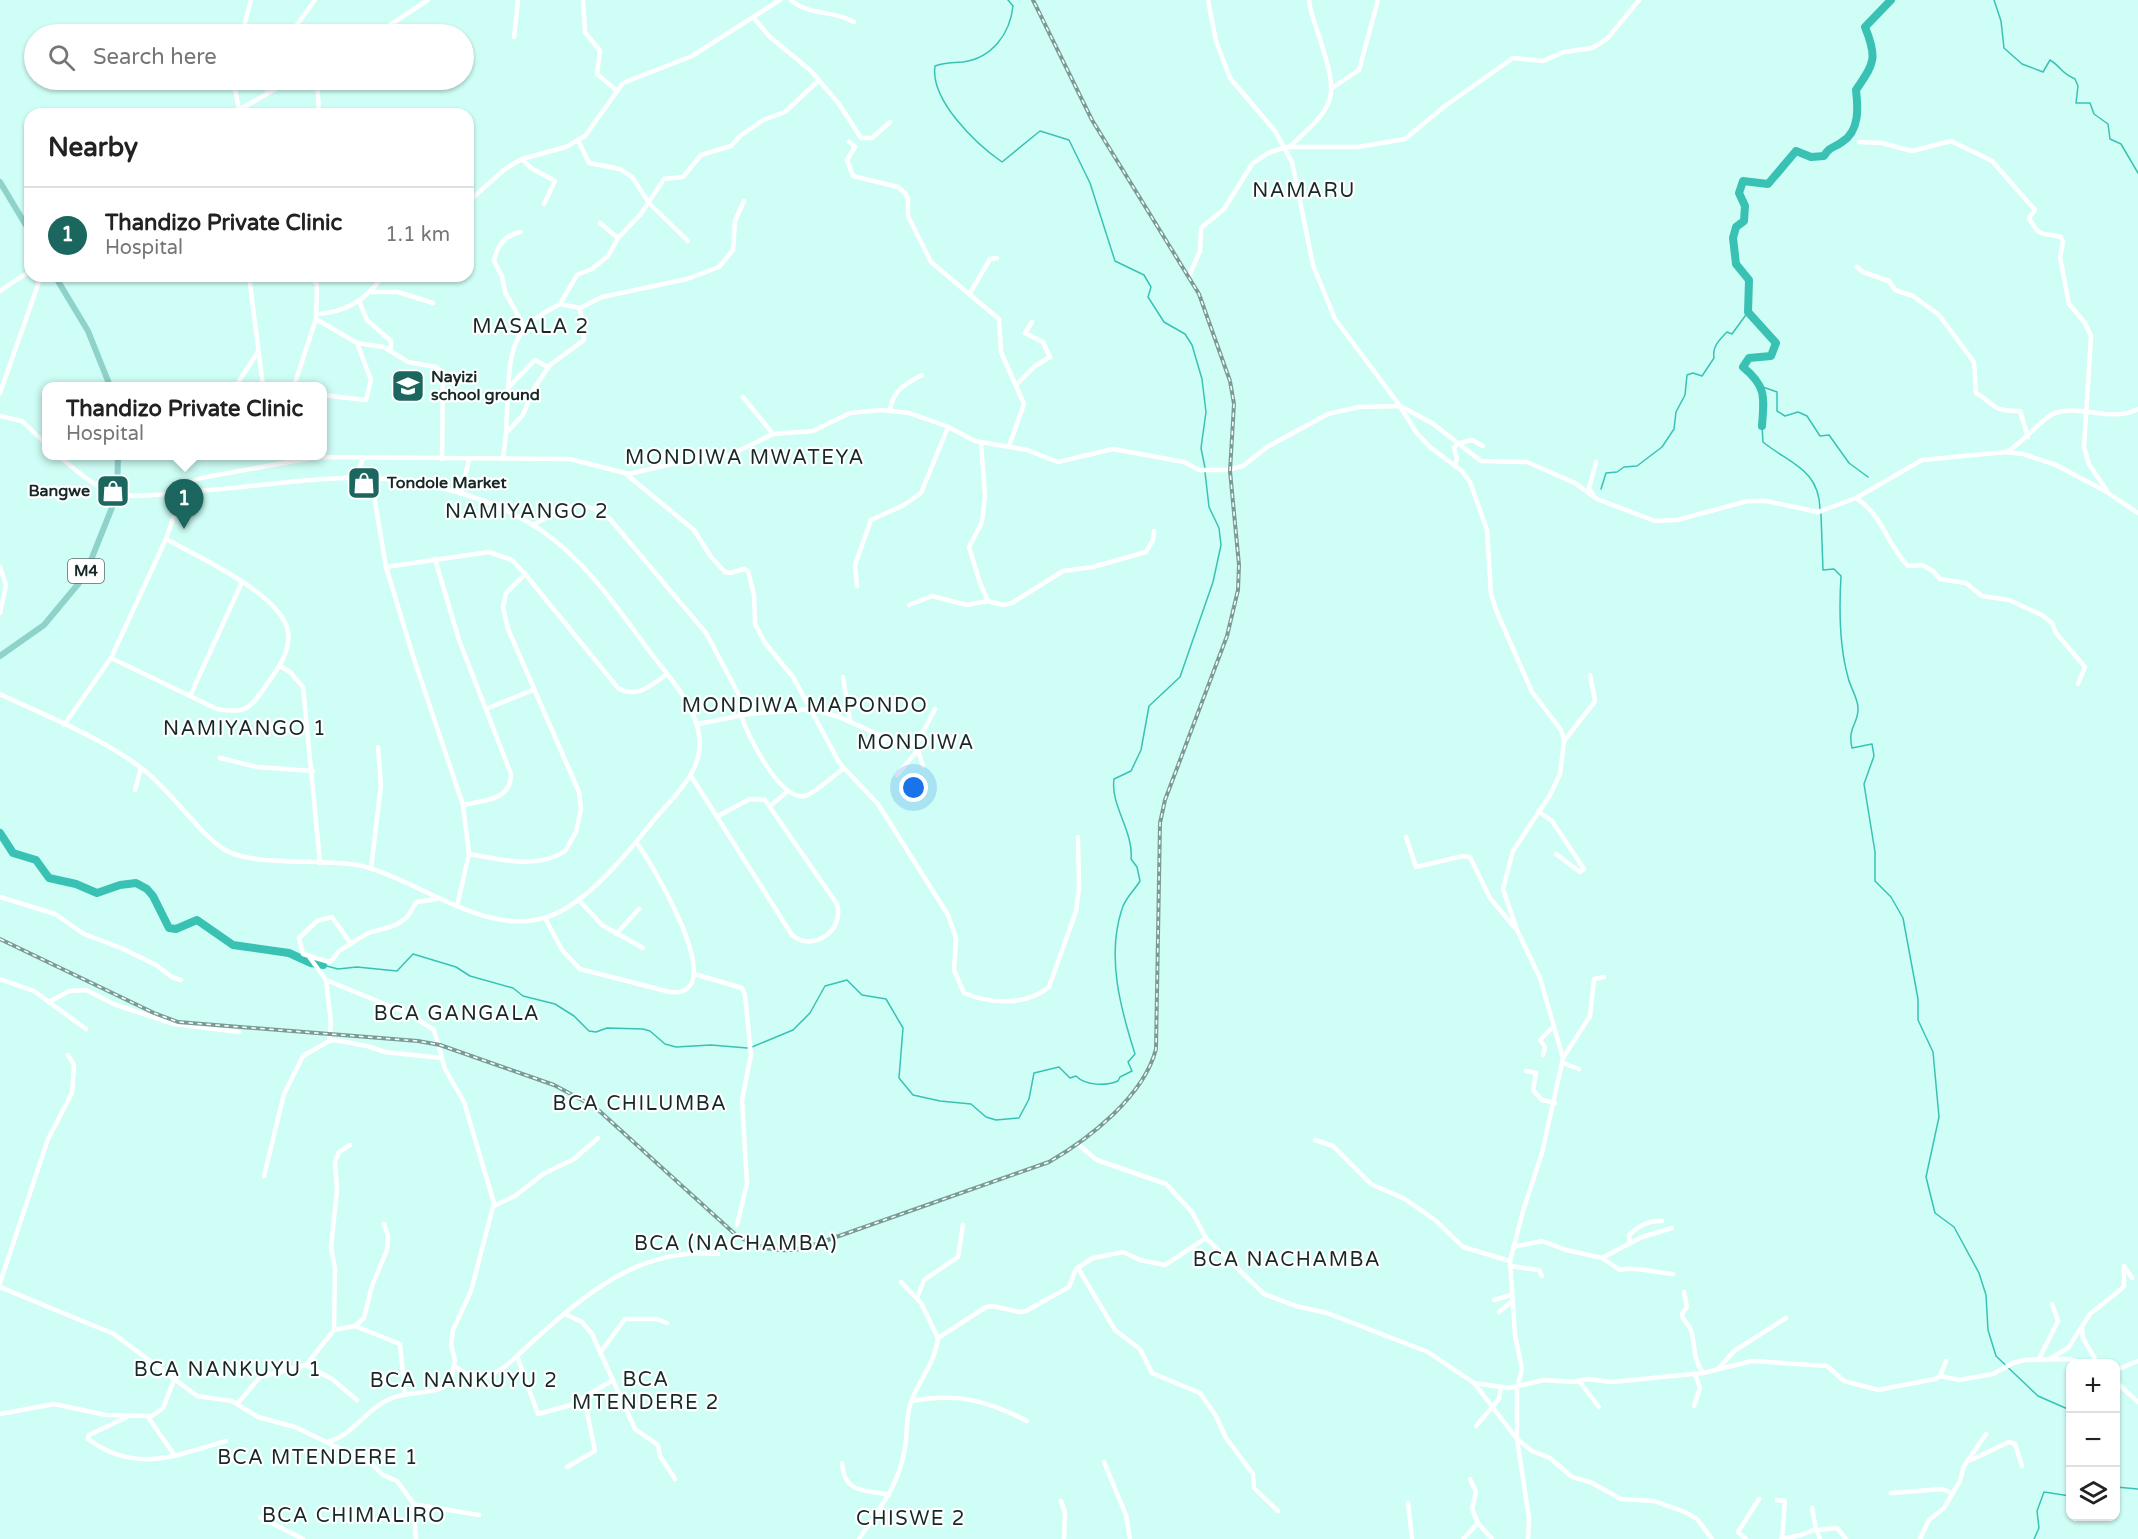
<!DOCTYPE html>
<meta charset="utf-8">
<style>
:root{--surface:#fff;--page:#f6f6f6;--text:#222;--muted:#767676;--line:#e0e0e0;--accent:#1b665e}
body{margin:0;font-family:"Varela Round",sans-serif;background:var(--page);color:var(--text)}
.controls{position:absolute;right:18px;bottom:18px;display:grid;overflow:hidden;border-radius:12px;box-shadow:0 2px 4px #0004}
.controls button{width:54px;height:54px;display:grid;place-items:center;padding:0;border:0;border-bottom:2px solid var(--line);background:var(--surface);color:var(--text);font:30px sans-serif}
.you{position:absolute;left:914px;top:788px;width:21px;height:21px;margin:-15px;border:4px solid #fff;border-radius:50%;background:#1a73e8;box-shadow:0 0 0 9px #1a73e833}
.badge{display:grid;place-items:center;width:39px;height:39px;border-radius:50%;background:var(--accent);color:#fff;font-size:20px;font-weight:700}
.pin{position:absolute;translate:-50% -50px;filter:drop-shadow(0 2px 3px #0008)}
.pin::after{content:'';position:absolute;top:32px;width:21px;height:18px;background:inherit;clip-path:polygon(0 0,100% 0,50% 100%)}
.popup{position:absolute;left:42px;top:382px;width:285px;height:78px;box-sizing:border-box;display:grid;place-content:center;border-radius:12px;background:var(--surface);filter:drop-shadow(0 2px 4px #0005);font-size:20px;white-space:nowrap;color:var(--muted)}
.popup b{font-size:22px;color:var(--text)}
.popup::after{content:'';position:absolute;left:50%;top:100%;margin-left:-12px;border:12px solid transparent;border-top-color:var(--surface)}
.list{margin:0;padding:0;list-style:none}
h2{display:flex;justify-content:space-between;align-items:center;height:78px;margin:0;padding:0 24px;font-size:26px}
h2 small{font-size:20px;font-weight:400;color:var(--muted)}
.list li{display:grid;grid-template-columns:39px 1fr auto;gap:18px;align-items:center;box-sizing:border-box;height:96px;padding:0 24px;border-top:2px solid var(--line)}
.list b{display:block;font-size:22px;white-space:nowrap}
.list p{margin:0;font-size:20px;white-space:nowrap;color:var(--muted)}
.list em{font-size:20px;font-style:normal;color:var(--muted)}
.icon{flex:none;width:33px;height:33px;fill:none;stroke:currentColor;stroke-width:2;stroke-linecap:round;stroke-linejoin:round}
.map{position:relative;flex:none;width:2138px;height:1539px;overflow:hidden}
.search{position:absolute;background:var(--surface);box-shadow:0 2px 4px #0004;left:24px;top:24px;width:450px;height:66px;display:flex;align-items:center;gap:15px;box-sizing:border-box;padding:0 21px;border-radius:33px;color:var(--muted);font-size:22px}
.panel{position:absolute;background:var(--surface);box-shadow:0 2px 4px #0004;left:24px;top:108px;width:450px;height:174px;border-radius:18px}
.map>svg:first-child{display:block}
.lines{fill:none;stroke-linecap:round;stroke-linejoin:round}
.stream{stroke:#39c2b4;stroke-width:1.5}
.river{stroke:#39c2b4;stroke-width:8}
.minor{stroke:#fff;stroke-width:4.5}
.major{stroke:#8fd2ca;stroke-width:6}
.rail-casing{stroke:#7a9c97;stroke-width:4}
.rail{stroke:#fff;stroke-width:1.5;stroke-dasharray:4.5;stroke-linecap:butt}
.labels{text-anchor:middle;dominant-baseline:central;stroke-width:4.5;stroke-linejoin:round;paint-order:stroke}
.shield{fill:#fff;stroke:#5c6967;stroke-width:1.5}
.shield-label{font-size:15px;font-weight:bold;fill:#162926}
.poi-label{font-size:16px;font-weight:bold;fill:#162926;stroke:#fff;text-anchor:start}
.quarter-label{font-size:20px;letter-spacing:1.5px;fill:#162926;stroke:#fff}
</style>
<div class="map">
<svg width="2138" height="1539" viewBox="0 0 2138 1539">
<rect width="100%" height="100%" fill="#cefef6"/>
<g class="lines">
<!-- stream -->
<g class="stream">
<path d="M1008,0L1013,6C1010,34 992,58 963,62C953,63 945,62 935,66C930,100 976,144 1002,162L1040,131L1069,140L1090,183L1115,261L1144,275L1151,287L1148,297L1164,322L1185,334L1192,345L1202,379L1206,412L1201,448L1205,468"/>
<path d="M1994,0L2001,21L2004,48L2022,64L2043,72L2050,60C2062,67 2059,72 2075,79L2078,86L2076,103H2090L2094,114L2108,124L2110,139L2121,144L2138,173"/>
<path d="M1760,386L1777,392V411L1785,416L1798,412L1807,416L1820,436L1829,435L1849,463L1868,477"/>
<path d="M1762,426L1763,442C1790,464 1819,469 1820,509"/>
<path d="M1601,489L1606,473L1617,472L1624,467L1637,466L1662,447L1674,429L1676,412L1685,395L1687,375L1693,373L1702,376L1714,358C1712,347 1719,340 1727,332L1732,334L1748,312"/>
<path d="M1821,514L1823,570L1834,569L1841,576C1839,609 1839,645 1848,677C1850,687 1858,698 1858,708C1859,723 1847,727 1852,748L1872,744L1874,756L1864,784L1875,852V881L1891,897L1903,918L1918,999V1020L1933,1052L1939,1117L1926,1177L1935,1213L1954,1227L1979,1273L1986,1295L1988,1330L1996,1356L2038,1396L2070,1410"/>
<path d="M323,965L338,969L357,967L397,971L413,954L456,967L470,976L513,988L523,996L555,1004L574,1016L589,1031L596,1032L607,1028L643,1029L650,1031L665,1044L676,1047L711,1045L747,1048"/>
<path d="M752,1047L793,1030L810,1013L825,986L847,980L862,995L886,999L903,1028L899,1078L913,1095L940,1101L971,1104L986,1117L996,1120L1019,1118L1029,1099L1034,1073L1059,1067L1070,1078L1076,1076C1086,1086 1106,1086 1118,1081L1120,1077L1132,1071L1128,1062L1135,1054C1121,1010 1106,957 1122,909C1125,898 1134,891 1140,881L1137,867L1131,859C1134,832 1110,805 1114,779L1131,771L1141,750L1149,706L1180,677L1213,582L1221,545L1219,528L1209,507L1205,472"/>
<path d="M2116,1487L2138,1489"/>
<path d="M2034,1539L2039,1528L2037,1511L2044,1492L2070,1496"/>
</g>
<!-- river -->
<g class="river">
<path d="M1762,426C1764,397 1767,387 1743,367L1749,358L1771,356L1776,343L1748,312L1749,280L1736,264L1733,238L1736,227L1744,221L1745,206L1739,193L1743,181L1768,184L1796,151L1811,157L1824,156C1830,146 1834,148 1842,142C1860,131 1858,107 1856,90C1874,63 1878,59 1865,27L1891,0"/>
<path d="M0,833L13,853L36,860L49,878L76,884L97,893L120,885L136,883L147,889L153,896L169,928L176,929L197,920L233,945L289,953L311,963"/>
<path d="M315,964L323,965"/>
</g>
<!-- minor -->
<g class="minor">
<path d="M583,0L585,32L600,51L597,74L616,90"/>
<path d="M791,0C809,16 834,10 854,22"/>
<path d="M1208,0L1216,41L1230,78L1275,131L1292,162L1313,265L1335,319L1400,406L1416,432L1431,448L1462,471L1470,482L1487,530L1491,594L1496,610L1532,692L1561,730L1564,741L1560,774L1550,795L1513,851L1503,889L1517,930L1540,978L1563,1058L1542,1153L1523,1211L1510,1261L1515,1335L1522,1369L1517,1389V1439L1529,1518L1528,1539"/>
<path d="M753,17L769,36L810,70L839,104L861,138H872L890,122"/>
<path d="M242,34L251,0"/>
<path d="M290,34L315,0"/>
<path d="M376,34L428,0"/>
<path d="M514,37L518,0"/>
<path d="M233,80L239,109"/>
<path d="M317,80L319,114"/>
<path d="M361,80L379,83"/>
<path d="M1332,88L1359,70L1378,0"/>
<path d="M267,93L272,80"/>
<path d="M232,114L291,80"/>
<path d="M578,140L589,163L620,169L632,177L649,203L688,241"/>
<path d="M849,142L855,147L847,160L853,176L898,187L905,193L908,199V216L931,262L999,319L1001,352L1024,404L1009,446"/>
<path d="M1859,142L1882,143L1912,151L1951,141L1992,161L2035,210L2029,218C2040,239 2043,232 2061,237L2063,242L2060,257L2069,304L2085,323L2091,336L2084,447L2089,464L2107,491"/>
<path d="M1289,147C1338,103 1339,99 1319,36C1315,24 1310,12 1309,0"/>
<path d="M522,159L531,168L555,181L544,204"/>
<path d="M744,201L735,221L733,250L719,267L687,279L602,297L580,308L560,304L577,275L592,269L608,256L618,238L640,215L664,179L683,177L701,155L731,146L740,136L763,120L785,112L819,80"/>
<path d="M468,202L505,169L522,159L566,147L585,136L623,83L692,56L780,0"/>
<path d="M600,223L618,238"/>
<path d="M520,232C505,235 497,246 494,261L502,276L505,292L525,328"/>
<path d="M1857,267L1863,272L1889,281L1895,290L1913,296L1939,315L1974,362L1976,393C1998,406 1991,411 2020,411L2028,437"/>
<path d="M249,276L263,386"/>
<path d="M1189,276L1200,251L1201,228L1224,209L1252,164L1268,153L1286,147H1358L1405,139L1445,106L1513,58L1543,61L1564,52L1592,48L1607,39L1639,0"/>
<path d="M0,291L30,271"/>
<path d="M371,292H398L433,303"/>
<path d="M970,293L990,259L997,258"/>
<path d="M359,301L367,320L391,341V350"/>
<path d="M317,314C344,313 368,299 382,276"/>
<path d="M316,319L357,343L371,380L366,400L322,395"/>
<path d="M357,343L384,347L408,362L436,367L443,372L442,459"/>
<path d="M1016,385L1035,366L1050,357L1043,342L1025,333L1032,322"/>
<path d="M236,386L257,353"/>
<path d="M294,386L316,319L317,284L310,276"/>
<path d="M508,388C511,341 517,326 560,304"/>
<path d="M0,393L41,276"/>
<path d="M743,397L773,434"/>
<path d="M890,410C893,390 905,384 922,375"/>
<path d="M0,416L22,421L46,444"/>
<path d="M506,433L508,388L535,360L548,367"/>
<path d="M981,443L985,496L982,522L969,547L980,583L988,601L1003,605L1012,603L1063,571L1093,567L1146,552L1153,540L1154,531"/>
<path d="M2008,451C2024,442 2043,417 2055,413C2081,404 2113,423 2138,409"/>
<path d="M503,459L506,433L523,415L533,390L550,365L584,340L580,308"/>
<path d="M1455,466L1457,459L1454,448L1457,444L1472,440L1483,446"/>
<path d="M626,474L694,530L711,557L725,572L730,573L744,569L748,571L754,595L755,624L765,643L793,677L840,764L878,804L948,915L956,938L954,970L964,993C991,1004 1026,1006 1049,987L1076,911L1079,888L1078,837"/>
<path d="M356,478L363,458"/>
<path d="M371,478L386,567L413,656L463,805L469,854L457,906"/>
<path d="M461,494L469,459"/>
<path d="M1594,496L1589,488L1596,462"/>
<path d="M1856,498C1884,516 1886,544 1908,566L1922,565L1933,571L1940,579L1966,583L1982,596L2009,600L2042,615L2052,623L2056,633L2085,667L2078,684"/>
<path d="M533,525C562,509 581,494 610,519L706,633L749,714"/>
<path d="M435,559L459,640L511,774C511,801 484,800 463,805"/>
<path d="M0,567L6,585L0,613"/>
<path d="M386,567L489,552L512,560L525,574L506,593L503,607L508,629L579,792L581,809L576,832L565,851C537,870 500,859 469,854"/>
<path d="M525,574L618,688C638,699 651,685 667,674"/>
<path d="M857,586L855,565L871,520L904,505L921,493L948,427"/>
<path d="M909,605L932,596L967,605L988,601"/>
<path d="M111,658L166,539L185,484L201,478L317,457L570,459L629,474L684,461L730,455L773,434L813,431L850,413L881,410L909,413L946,426L975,441L1027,450L1058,462L1113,449L1184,462L1199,470H1226L1243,466L1267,447L1328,414L1359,407L1400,406L1432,423L1481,461L1527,462L1575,483L1597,499L1655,521L1677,520L1748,501H1766L1818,512L1856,498L1922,460L2006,452L2023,454L2056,465L2105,491L2138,513"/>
<path d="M280,666L290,672L303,687L320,863"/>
<path d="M843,677L850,721"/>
<path d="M0,694C48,717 101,737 144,770C172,792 198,833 225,850C253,867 328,858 362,866C418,880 480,933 540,919C582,910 625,856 650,825C663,808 681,792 691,774C718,729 676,686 650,652C618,609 587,562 542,531C495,498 429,481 372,478C321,476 261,486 209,490C184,492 144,498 120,495C101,493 73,468 59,456"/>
<path d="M190,696L242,582"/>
<path d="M486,709L533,690"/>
<path d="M741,715C747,735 780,801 805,796C814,794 834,775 843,769"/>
<path d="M698,724L749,714L813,709L839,717L884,737L917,744"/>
<path d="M64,725L111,658L217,709C245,714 250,709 265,687C276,672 291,652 288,632C283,595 197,556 166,539"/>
<path d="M1564,741L1593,704L1595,700L1590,675"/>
<path d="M917,744L935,709"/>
<path d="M878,749L888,738"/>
<path d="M220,758L257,767L313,771"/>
<path d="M897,775L918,750L923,766"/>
<path d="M691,776L792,935C813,953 845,930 837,904L765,800L750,799L718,816"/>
<path d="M135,790L141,768"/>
<path d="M770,806L788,791"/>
<path d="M1538,811L1552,821L1584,869"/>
<path d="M1406,837L1416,867L1463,856L1470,857L1490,898L1515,928"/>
<path d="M1556,854L1580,872L1584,869"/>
<path d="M371,869L381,785L378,747"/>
<path d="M0,897L55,914L84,934L121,948L156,965L172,977L181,980"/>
<path d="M578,899L602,925L643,948"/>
<path d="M545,918L562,950L580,969L670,992C734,999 650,860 636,842"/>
<path d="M616,934L639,909"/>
<path d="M351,944L332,917L317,921L299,938L303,954L329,962C336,959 335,952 342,949C351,944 361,936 371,932C385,928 394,928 406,918C411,913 412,907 417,902L436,899"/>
<path d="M310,958L326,980L409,1014L434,1030L445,1069L464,1102L494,1203L471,1291L453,1330L451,1345L455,1360L450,1383C436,1395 409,1391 392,1398C366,1408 355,1434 328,1442"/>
<path d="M694,974L742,988L745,995L751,1055L742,1100L747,1183L737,1225"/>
<path d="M0,979L34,991L86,1029"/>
<path d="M326,980L331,1023L329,1041"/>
<path d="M49,1002L69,991L86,990L116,1005L174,1024L239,1032"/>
<path d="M1543,1055L1545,1047L1540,1040L1553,1027"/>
<path d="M1563,1058L1590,1016L1594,979L1604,977"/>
<path d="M1563,1063L1579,1069"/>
<path d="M1526,1071L1536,1073L1533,1090L1542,1100L1555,1103"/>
<path d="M1315,1140L1333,1146L1371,1184L1405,1199L1435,1220L1463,1247L1510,1261"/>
<path d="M1080,1146L1097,1160L1166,1184L1192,1212L1206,1238L1264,1294L1296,1306L1327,1313L1428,1352L1474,1383L1517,1439L1532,1451L1550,1458L1572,1477L1590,1482L1621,1499L1654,1501L1685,1512L1697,1519L1712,1539"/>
<path d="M264,1176L284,1094L303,1056L329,1041L335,1040L367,1046L385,1052L442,1058"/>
<path d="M494,1206L515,1196L543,1174L574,1159L598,1138"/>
<path d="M1630,1243L1629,1235C1639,1226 1648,1220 1662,1221"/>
<path d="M1513,1247L1542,1241L1566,1250L1602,1258L1620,1270C1636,1266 1655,1273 1673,1274"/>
<path d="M1602,1258L1642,1237L1672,1228"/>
<path d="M1510,1266L1539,1270L1542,1276"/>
<path d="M1078,1268L1115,1330L1140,1349L1152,1373L1200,1393L1216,1416L1226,1438L1253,1474L1254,1488L1278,1511"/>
<path d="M901,1282L921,1303L938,1338"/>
<path d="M0,1283L48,1139L72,1093L74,1065L68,1055"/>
<path d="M0,1287L114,1334L197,1396L232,1401L258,1417L295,1427L372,1464L383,1475L397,1481L413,1503L416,1539"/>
<path d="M1684,1292L1687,1307L1682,1314C1682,1321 1689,1323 1691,1330C1696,1346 1692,1358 1703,1373"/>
<path d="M917,1298L924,1280L958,1257L963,1225"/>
<path d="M1494,1300L1511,1295"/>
<path d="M1499,1312L1512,1301"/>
<path d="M567,1315L582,1322L592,1334L635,1429L658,1445L660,1456L675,1479"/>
<path d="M355,1326L400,1344L405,1394"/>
<path d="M2082,1328L2083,1338L2098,1364"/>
<path d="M334,1330L355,1326L364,1318L372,1286L387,1250L388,1236L384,1224"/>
<path d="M600,1353L625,1319H656L667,1323"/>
<path d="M517,1356L538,1414L571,1405L613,1380"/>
<path d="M2051,1358L2068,1348L2090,1314L2120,1290L2124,1286V1266L2132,1278"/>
<path d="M2039,1359L2058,1321L2052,1304"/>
<path d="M306,1365L334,1330L335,1269L331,1247L337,1190L335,1162L339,1152L350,1145"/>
<path d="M454,1366C463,1371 473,1380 484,1377C502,1373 519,1354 532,1342C587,1293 639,1247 718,1254"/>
<path d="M1719,1368L1734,1351L1786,1318"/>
<path d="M2116,1370L2138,1361"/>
<path d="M1940,1376L1959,1380L1993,1374L2013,1363L2025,1360L2069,1359L2084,1364"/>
<path d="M1579,1381L1599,1407"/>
<path d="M2116,1382L2138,1402"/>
<path d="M1474,1383L1509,1388L1544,1380L1574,1382L1588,1379L1612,1382L1703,1373L1752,1361L1827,1366L1844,1381L1878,1390L1935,1379L1940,1376L1946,1361"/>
<path d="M912,1401C958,1393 986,1400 1027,1421"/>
<path d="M237,1404L260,1377L306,1365L332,1379L357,1400"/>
<path d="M1694,1406L1700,1388L1695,1374"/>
<path d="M0,1414L54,1404L106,1415L152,1416L163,1408L174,1380"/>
<path d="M127,1417L89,1435L88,1439C135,1474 175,1456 226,1441"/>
<path d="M148,1417L175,1456"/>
<path d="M1476,1426L1499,1399L1501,1387"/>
<path d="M1971,1460L2009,1442L2015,1444L2022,1466"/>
<path d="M1104,1462L1126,1515L1130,1539"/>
<path d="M842,1463C844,1495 866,1489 889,1495"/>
<path d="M567,1467L595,1451L584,1397"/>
<path d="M1470,1479L1476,1492L1472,1509L1478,1523"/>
<path d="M1891,1493L1942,1489L1952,1493"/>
<path d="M1777,1500L1785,1501L1782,1539"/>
<path d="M1061,1501L1065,1513L1064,1539"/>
<path d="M1408,1503L1412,1539"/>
<path d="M413,1504L479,1515"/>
<path d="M1812,1508L1816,1529"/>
<path d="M260,1517L303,1539"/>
<path d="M1818,1530L1837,1528L1846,1539"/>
<path d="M859,1539C878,1510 897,1489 904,1453C908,1437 905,1419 911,1402C919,1380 935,1363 938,1338L986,1307L993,1306L1019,1312L1026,1311L1069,1287L1076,1269L1093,1258L1123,1252L1140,1260L1165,1265L1206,1238"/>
<path d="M1463,1539L1478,1523L1492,1539"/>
<path d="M1746,1539L1738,1532L1759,1499"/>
<path d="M1781,1539L1801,1535L1816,1529L1820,1539"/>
<path d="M1920,1539L1929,1520L1944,1508L1960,1481L1964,1466L1986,1434"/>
</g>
<!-- major -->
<g class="major">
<path d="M0,182L30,232"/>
<path d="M55,276L88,331L110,386"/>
<path d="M0,656L44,625L79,583L89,565L117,495L118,456"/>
</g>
<defs>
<path id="rail" d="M0,939L154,1013L178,1022L418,1041L440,1045L554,1085L595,1107L736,1235C758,1248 779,1254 805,1248L1049,1162C1089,1139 1144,1096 1156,1049L1160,823L1165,800L1227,636L1238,590L1239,565L1230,471L1234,404L1230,381L1199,294L1092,120L1033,0"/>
</defs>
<!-- rail casing -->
<use href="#rail" class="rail-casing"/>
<!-- rail -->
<use href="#rail" class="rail"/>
</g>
<!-- icons -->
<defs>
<symbol id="school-square" viewBox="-11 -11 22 22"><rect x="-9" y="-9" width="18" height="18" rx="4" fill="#1b665e" stroke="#fff"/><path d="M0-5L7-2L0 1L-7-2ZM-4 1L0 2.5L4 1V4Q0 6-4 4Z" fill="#fff"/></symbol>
<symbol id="shop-square" viewBox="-11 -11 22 22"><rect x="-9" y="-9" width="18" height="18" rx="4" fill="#1b665e" stroke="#fff"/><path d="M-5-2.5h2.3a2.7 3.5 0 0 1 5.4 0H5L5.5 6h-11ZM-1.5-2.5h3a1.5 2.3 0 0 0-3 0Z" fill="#fff"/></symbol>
</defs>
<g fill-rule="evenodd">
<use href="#school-square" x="389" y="367" width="38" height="38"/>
<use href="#shop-square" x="345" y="464" width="38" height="38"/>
<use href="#shop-square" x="94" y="472" width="38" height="38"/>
</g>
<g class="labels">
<!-- shield labels -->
<rect class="shield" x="68" y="559" width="36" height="24" rx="4.5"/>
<g class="shield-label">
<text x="86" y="571">M4</text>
</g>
<!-- poi labels -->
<g class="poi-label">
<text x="431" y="377">Nayizi<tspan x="431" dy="18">school ground</tspan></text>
<text x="387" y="483">Tondole Market</text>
<text x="90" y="491" text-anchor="end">Bangwe</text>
</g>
<!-- quarter labels -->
<g class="quarter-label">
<text x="1304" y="191">NAMARU</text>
<text x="531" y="327">MASALA 2</text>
<text x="745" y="458">MONDIWA MWATEYA</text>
<text x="527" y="512">NAMIYANGO 2</text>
<text x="805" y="706">MONDIWA MAPONDO</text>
<text x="245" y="729">NAMIYANGO 1</text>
<text x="916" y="743">MONDIWA</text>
<text x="457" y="1014">BCA GANGALA</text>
<text x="640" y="1104">BCA CHILUMBA</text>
<text x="736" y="1244">BCA (NACHAMBA)</text>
<text x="1287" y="1260">BCA NACHAMBA</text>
<text x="228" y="1370">BCA NANKUYU 1</text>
<text x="646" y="1380">BCA<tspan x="646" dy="23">MTENDERE 2</tspan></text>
<text x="464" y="1381">BCA NANKUYU 2</text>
<text x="318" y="1458">BCA MTENDERE 1</text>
<text x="354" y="1516">BCA CHIMALIRO</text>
<text x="911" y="1519">CHISWE 2</text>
</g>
</g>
</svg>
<div class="controls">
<button>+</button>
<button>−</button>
<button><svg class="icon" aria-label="layers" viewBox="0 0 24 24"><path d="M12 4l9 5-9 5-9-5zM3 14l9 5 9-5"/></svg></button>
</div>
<div class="you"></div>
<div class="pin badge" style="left:184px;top:529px">1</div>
<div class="popup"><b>Thandizo Private Clinic</b>Hospital</div>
<div class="search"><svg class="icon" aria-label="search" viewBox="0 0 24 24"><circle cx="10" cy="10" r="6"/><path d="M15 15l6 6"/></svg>Search here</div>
<section class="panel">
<h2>Nearby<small></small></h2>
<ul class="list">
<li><span class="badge">1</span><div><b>Thandizo Private Clinic</b><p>Hospital</p></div><em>1.1 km</em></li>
</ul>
</section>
</div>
